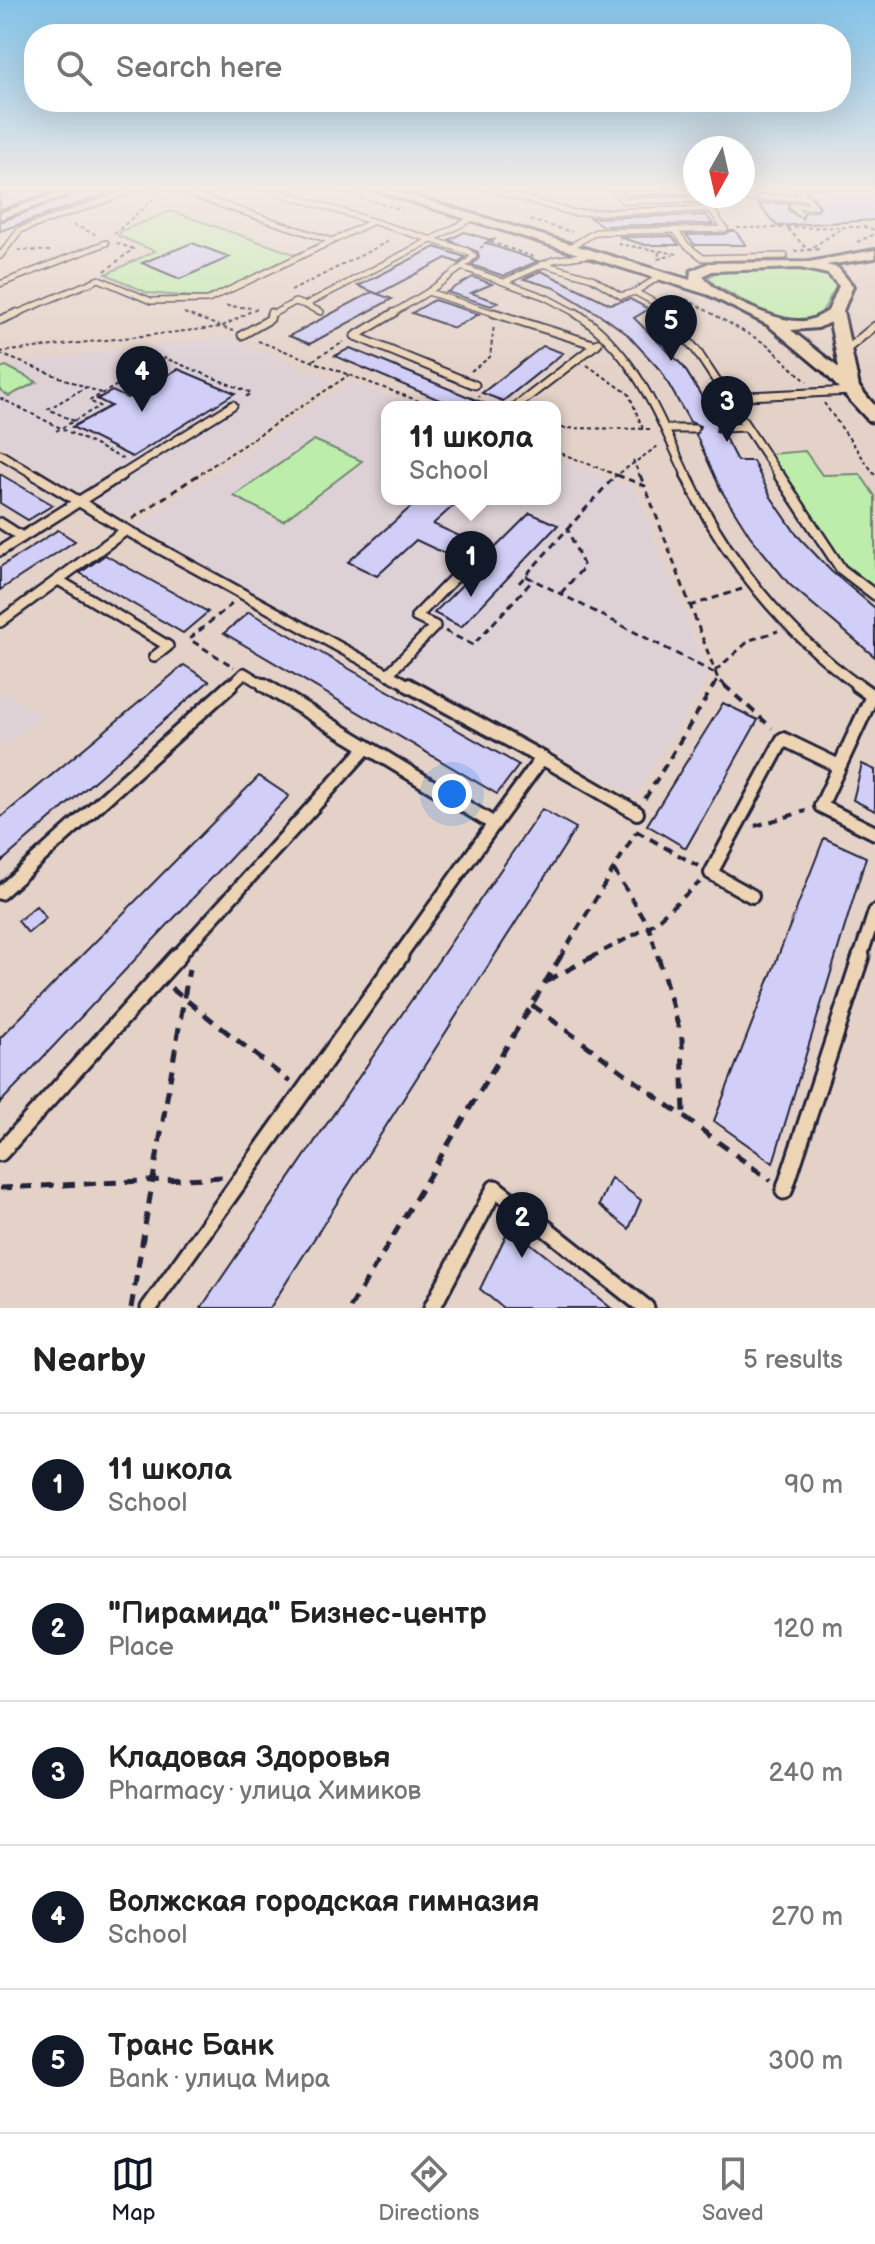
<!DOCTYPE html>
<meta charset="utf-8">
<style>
:root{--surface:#fff;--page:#f6f6f6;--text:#222;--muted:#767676;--line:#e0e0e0;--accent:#111827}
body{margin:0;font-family:"Balsamiq Sans",sans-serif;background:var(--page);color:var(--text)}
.compass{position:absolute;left:683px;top:136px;width:72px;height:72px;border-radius:50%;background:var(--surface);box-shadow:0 8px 32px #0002;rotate:188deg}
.you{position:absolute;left:452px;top:794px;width:28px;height:28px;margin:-20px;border:6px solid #fff;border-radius:50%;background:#1a73e8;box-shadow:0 0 0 12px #1a73e833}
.badge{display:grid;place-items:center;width:52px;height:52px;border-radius:50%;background:var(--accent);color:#fff;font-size:26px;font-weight:700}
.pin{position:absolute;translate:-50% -66px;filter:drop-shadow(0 2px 4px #0008)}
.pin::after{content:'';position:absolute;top:42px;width:28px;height:24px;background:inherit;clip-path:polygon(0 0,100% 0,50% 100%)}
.popup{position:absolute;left:381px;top:401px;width:180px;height:104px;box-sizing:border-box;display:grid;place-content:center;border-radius:16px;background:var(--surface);filter:drop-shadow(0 2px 6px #0005);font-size:26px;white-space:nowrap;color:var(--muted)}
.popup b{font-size:30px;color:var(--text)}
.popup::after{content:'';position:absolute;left:50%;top:100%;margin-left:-16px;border:16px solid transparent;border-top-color:var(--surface)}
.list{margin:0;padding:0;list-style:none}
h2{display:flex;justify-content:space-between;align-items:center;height:104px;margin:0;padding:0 32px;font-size:34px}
h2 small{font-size:26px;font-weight:400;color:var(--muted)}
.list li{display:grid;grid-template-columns:52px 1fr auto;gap:24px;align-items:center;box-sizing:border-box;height:144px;padding:0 32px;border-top:2px solid var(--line)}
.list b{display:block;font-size:30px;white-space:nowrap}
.list p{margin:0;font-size:26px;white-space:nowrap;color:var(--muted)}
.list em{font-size:26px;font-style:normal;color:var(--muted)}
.icon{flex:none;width:44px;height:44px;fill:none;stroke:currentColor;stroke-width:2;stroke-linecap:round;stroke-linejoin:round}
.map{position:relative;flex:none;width:875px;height:1308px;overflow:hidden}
.search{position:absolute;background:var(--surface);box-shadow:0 8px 32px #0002;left:24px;right:24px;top:24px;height:88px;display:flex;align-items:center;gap:20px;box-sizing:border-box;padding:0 28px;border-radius:32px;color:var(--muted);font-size:30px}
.sheet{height:824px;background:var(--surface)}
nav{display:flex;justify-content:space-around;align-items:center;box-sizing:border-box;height:112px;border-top:2px solid var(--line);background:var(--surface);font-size:22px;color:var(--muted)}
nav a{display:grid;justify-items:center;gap:4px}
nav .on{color:var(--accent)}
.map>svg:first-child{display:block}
.built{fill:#ded1d6}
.green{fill:#bdedab;stroke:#708873;stroke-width:2}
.building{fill:#d1cef7;stroke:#22223b;stroke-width:2}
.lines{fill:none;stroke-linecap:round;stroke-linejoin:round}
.service-far4-casing{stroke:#22223b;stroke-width:8}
.service-far3-casing{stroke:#22223b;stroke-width:11}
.service-far2-casing{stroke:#22223b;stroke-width:14}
.service-far1-casing{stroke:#22223b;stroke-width:18}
.service-casing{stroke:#22223b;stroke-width:21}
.minor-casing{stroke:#22223b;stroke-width:6}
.tertiary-casing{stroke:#22223b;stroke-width:6}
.path-far3{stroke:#22223b;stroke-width:2;stroke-dasharray:4 3;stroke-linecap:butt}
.path-far2{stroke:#22223b;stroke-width:3;stroke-dasharray:7 5;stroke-linecap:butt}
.path-far1{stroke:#22223b;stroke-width:4;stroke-dasharray:9 7;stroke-linecap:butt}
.path{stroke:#22223b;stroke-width:5;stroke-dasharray:12 9;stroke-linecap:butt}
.service-far4{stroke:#ecd4b4;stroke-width:5}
.service-far3{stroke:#ecd4b4;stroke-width:7}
.service-far2{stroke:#ecd4b4;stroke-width:9}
.service-far1{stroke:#ecd4b4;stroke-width:12}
.service{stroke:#ecd4b4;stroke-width:15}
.minor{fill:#ecd4b4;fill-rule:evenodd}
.tertiary{fill:#ecd4b4;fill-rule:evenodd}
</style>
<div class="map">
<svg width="875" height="1308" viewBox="0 0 875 1308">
<rect width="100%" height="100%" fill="#e4d2c8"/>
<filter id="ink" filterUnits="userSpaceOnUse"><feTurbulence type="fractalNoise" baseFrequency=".0125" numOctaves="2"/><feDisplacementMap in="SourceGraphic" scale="16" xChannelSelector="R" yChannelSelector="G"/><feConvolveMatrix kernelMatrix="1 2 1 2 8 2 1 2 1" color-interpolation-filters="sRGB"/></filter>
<g filter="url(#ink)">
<!-- built -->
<g class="built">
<path d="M225,337L334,380L125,518L0,445V365Z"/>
<path d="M350,381L418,407H387V499H555V458L636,489L709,676L635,796L134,528Z"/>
<path d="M0,687L42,717L0,750Z"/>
</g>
<!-- green -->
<g class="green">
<path d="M171,211L297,255L206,298L148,293L106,274L155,251L118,236L121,231Z"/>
<path d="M810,268L829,273L838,283L818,319C785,331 743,299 714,285L709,277L718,271Z"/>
<path d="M6,366L37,382L9,396L0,390V368Z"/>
<path d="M314,440L362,461L283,521L234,496Z"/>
<path d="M805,451L822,475L860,474L875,496V589L846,566L769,454Z"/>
</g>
<!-- building -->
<g class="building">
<path d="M21,188H62L0,210V196Z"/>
<path d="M90,188L117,190L0,231V222Z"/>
<path d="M695,188V194L626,195L622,190Z"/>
<path d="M805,188H875V220L777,226L758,204L788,203V210L802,219L805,212L817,211L820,206Z"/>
<path d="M706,215L713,224L603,226L590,218Z"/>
<path d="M730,231H735L746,245H695L686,235L725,234Z"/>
<path d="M464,232L491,240L485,243L538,261L504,276L472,265L479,258L478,252L449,240Z"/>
<path d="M672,236L679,245H645L619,237Z"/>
<path d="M192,243L230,257L180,279L142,263Z"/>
<path d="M435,247L465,257L459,263L446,258L378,294L358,286Z"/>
<path d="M541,271L610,304L630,299L649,309L634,318L683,366L718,423L716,431L723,434L737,461H753L771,497L797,535L831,571L875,608V657L789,584L750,536L721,490L696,435L700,426L690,422L661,371L627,334L605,318L555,288L524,279Z"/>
<path d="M473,277L492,284L471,293L498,302L491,306L447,292Z"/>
<path d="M372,292L392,299L310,344L289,336Z"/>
<path d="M434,300L479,314L454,328L412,313Z"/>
<path d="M543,346L563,353L503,401L482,393Z"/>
<path d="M350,348L493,407H456L335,356Z"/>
<path d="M178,369L235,393L132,457L72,427L111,406L97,399L112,391L127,398Z"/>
<path d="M0,474L53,505L28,520L0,503Z"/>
<path d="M420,499H461L433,524L492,551L530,513L558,525L461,627L434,613L478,569L416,540L377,576L348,562Z"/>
<path d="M58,530L75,541L0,590V567Z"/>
<path d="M105,555L208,612L183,633L80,573Z"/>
<path d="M249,612L519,765L497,794L224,633Z"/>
<path d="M184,665L209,681L0,863V818Z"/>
<path d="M723,703L758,720L686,848L647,825Z"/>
<path d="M862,764L875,770V811L853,800Z"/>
<path d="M259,776L289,796L0,1103V1038Z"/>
<path d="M542,809L576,828L270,1308H201Z"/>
<path d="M824,838L866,857L773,1163L714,1121Z"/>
<path d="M36,906L46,918L28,933L18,921Z"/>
<path d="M611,1178L641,1200L629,1229L599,1205Z"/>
<path d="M510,1227L611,1308H503L480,1289Z"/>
</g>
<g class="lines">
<defs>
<g id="service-far4">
<path d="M171,188L332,241"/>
<path d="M266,188L467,251L474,256L462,267L545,297L579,315"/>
<path d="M486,188L574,213L710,209"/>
<path d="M614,188L623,201L807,197"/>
<path d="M797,188L815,206H792L800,214"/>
<path d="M0,191L7,188"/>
<path d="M707,204L725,229"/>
<path d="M675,230L686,245L703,258L785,256"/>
<path d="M570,247L596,232L725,229"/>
<path d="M0,256L20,230L140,188"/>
<path d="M543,264L592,278L621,296L635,292L670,311"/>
<path d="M462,267L428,292L500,315"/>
<path d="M504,282L553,260L594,254"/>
<path d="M0,284L106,243"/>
<path d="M635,292L662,275"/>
<path d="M305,305L321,312"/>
<path d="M13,315L99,279L151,301L208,300L372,222"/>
<path d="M271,315L295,302L305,305L473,218"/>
<path d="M390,315L428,292"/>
</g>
<g id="service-far3">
<path d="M394,313L355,336L475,385"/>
<path d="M494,313L596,345"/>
<path d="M576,313C636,353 657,414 687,477"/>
<path d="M653,314L683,335L696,350L780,477"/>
<path d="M0,320L17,313"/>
<path d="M242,335L270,319L271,313"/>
<path d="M842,353L875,326"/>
<path d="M726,397L852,391"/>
<path d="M515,407L598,343"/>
<path d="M722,428L745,427"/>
<path d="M669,429H694"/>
<path d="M0,454L38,477"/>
<path d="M118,477L233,405"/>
</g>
<g id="service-far2">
<path d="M35,475L126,530L412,687"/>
<path d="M686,475C724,558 786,633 860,687"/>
<path d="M779,475L841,569L875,595"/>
<path d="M0,523L22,537"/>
<path d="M0,551L121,475"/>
<path d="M60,581L168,646L154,657"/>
<path d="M0,622L126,530"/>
<path d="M388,674L435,626L416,617L459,573"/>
<path d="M229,687L244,673L267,687"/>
</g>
<g id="service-far1">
<path d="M264,685L367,747"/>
<path d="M408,685L542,758L494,824"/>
<path d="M857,685L875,698"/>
<path d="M872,696L821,806L875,833"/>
<path d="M542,758L637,813"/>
<path d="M0,893L231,685"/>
<path d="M752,896L711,873L783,739L839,766"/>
<path d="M176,958L367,747L494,824L398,958"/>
<path d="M860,958L875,912"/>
</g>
<g id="service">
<path d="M0,1153L178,956"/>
<path d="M784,1191L861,956"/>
<path d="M149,1308L400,956"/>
<path d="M432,1308L495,1188L646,1308"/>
</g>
<path id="minor" d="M72,188H87L0,219V213Z"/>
<path id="tertiary" d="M368,188H386L690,280L691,271L709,263L809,262L875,250V258L826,265L838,268L853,286L843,311L859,387L875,406V422L869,421L823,371L768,325L709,295ZM800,268L828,274L839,286L828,311C818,317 810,322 798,321C775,321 715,295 703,276L712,271ZM830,322L839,368L791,330L818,328Z"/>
</defs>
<!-- service-far4 casing -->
<use href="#service-far4" class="service-far4-casing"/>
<!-- service-far3 casing -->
<use href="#service-far3" class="service-far3-casing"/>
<!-- service-far2 casing -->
<use href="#service-far2" class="service-far2-casing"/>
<!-- service-far1 casing -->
<use href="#service-far1" class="service-far1-casing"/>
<!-- service casing -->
<use href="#service" class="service-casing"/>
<!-- minor casing -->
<use href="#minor" class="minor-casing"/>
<!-- tertiary casing -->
<use href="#tertiary" class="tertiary-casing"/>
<!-- path-far3 -->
<g class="path-far3">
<path d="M327,188L402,210"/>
<path d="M530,220L572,232"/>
<path d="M73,225L95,234"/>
<path d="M737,228L864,227L875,230"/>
<path d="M788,229L808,250L841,229"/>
<path d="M114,234L161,192"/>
<path d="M490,242L534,257"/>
<path d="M857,242L875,234"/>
<path d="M618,244L678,254"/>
<path d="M480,248L497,238"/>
<path d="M18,250L50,251"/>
<path d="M794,251L822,249"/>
<path d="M659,252L658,259L673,255"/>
<path d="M105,271L133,249L117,243"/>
<path d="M291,291L391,240"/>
<path d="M686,299L768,345L807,382"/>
<path d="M226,306L254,308"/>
<path d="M184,313L233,331"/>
<path d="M258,341L435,407"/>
<path d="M0,352L221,327L259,307"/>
<path d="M0,354L101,393"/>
<path d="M313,360L344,342"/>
<path d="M587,365L629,394L643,429"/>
<path d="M471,371L490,357L494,325"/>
<path d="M0,398L123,459"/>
<path d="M824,403L875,475"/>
<path d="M469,407L480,396"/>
<path d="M74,421L48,409L86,387"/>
<path d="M555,428L653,429"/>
<path d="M56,431L100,406L89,401L165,358L251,393L244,398"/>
<path d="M555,451L622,477"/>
<path d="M633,460L640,477"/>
<path d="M195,477L349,375"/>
<path d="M614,477L658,446"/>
</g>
<!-- path-far2 -->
<g class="path-far2">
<path d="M617,475L645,486L718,679L727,687"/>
<path d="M640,475L644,485"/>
<path d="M132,519L198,475"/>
<path d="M526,576L714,673"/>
<path d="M519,583L616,475"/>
<path d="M561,593L584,567L568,530"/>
<path d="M232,604L189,639L234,667"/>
<path d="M690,606L742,589"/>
<path d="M445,631L473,645L534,579"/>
<path d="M715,671L750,640L778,631"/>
<path d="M713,687L718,679"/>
</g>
<!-- path-far1 -->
<g class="path-far1">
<path d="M724,685L772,728"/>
<path d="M645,799L714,685"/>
<path d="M755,826L806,811"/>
<path d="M636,831L698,866"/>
<path d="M614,870L649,927L658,958"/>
<path d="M560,958L636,832"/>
<path d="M590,958L649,927L700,882"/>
</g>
<!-- path -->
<g class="path">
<path d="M658,956L682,1039L684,1115"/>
<path d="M547,981L594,956"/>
<path d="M171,988L290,1082"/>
<path d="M532,1005L771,1181"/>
<path d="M0,1188L224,1177"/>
<path d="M131,1308L189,969"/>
<path d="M350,1308L561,956"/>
</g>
<!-- service-far4 -->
<use href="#service-far4" class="service-far4"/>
<!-- service-far3 -->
<use href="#service-far3" class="service-far3"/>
<!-- service-far2 -->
<use href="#service-far2" class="service-far2"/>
<!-- service-far1 -->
<use href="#service-far1" class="service-far1"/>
<!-- service -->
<use href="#service" class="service"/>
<!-- minor -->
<use href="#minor" class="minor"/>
<!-- tertiary -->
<use href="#tertiary" class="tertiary"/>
</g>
</g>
<!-- sky -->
<linearGradient id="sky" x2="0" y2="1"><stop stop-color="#82c2e8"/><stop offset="0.51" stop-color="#f3ebe6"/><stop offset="1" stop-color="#f3ebe6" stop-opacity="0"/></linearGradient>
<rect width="875" height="371" fill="url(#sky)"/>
</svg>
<svg class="compass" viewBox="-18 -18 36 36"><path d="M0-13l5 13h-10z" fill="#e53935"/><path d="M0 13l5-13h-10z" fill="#767676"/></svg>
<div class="you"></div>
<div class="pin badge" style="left:471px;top:597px">1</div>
<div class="popup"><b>11 школа</b>School</div>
<div class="pin badge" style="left:522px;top:1258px">2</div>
<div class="pin badge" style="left:727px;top:442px">3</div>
<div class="pin badge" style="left:142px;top:412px">4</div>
<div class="pin badge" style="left:671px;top:361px">5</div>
<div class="search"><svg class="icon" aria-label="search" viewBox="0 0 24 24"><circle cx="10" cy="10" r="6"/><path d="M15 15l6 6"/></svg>Search here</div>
</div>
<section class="sheet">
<h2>Nearby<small>5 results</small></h2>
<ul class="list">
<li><span class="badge">1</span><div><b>11 школа</b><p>School</p></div><em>90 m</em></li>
<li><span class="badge">2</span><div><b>&quot;Пирамида&quot; Бизнес-центр</b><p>Place</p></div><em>120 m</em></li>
<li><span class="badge">3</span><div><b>Кладовая Здоровья</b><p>Pharmacy · улица Химиков</p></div><em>240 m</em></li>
<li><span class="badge">4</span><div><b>Волжская городская гимназия</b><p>School</p></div><em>270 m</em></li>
<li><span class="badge">5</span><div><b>Транс Банк</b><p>Bank · улица Мира</p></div><em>300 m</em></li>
</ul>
</section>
<nav>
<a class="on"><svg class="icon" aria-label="map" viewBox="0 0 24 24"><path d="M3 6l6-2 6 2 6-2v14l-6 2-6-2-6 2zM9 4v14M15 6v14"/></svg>Map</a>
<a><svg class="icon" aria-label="directions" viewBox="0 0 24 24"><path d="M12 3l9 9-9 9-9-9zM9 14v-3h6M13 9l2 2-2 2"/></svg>Directions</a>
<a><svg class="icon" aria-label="saved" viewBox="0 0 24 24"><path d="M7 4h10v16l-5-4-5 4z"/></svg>Saved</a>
</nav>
